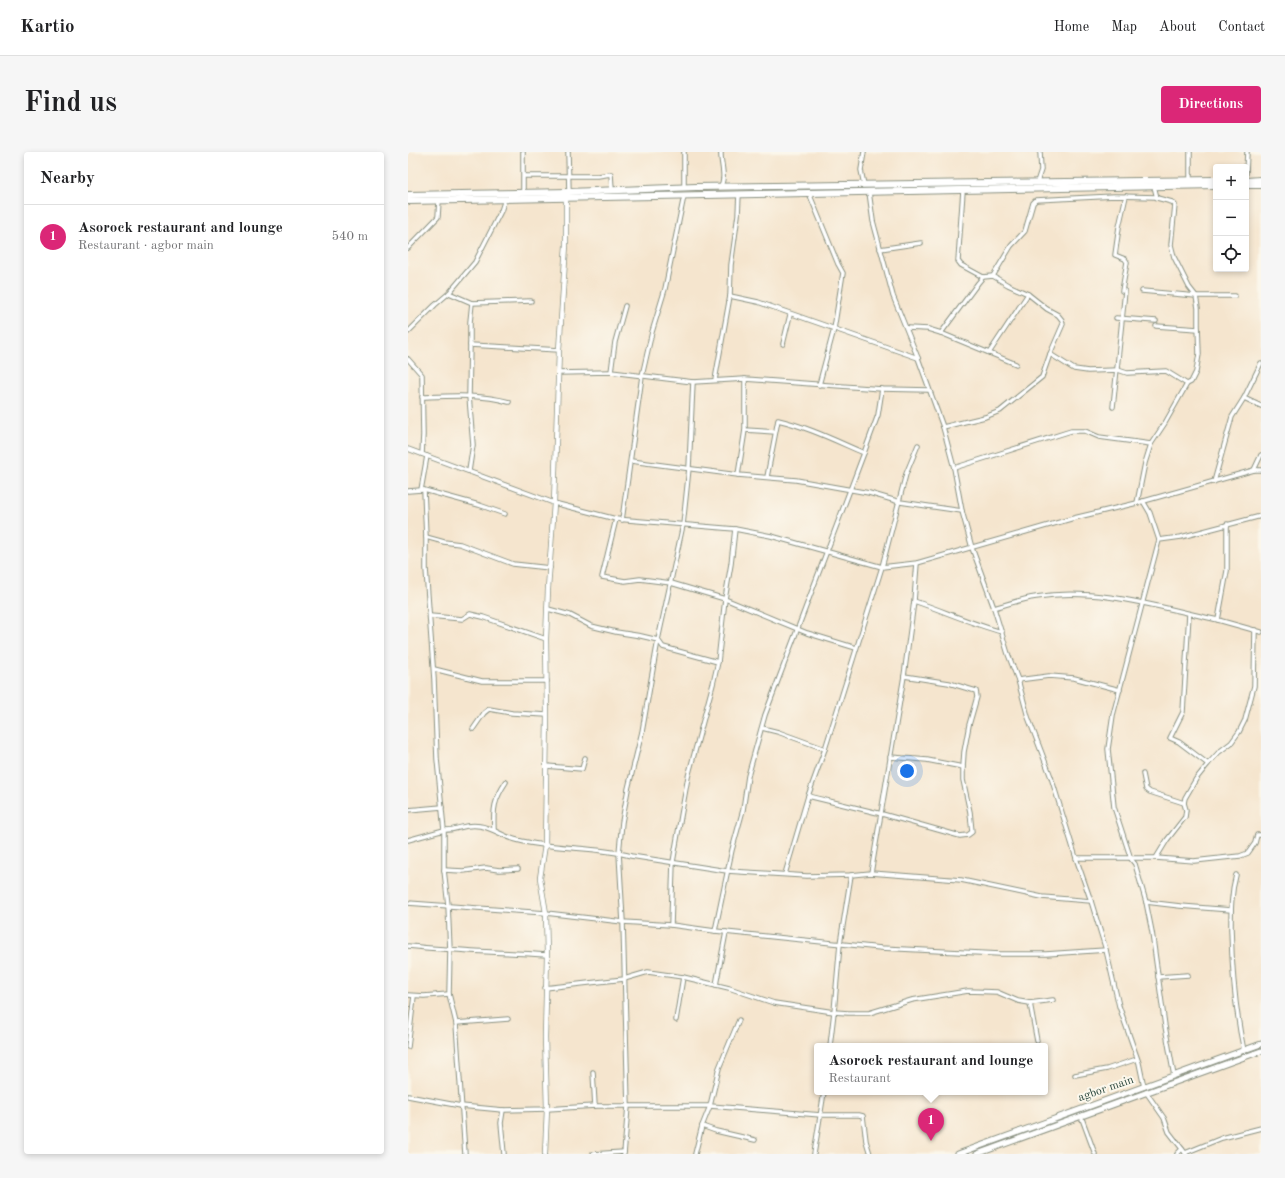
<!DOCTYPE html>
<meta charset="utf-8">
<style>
:root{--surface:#fff;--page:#f6f6f6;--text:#202124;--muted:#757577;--line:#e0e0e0;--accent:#db2777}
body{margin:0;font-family:"Old Standard TT",serif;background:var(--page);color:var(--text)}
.controls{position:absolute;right:12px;top:12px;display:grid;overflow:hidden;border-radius:4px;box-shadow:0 2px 6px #0003}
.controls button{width:36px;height:36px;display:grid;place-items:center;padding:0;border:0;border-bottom:1px solid var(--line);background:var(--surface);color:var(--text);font:20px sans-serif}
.you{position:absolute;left:499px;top:619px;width:14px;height:14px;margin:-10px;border:3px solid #fff;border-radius:50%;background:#1a73e8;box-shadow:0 0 0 6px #1a73e833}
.badge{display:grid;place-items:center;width:26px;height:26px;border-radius:50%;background:var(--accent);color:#fff;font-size:13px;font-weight:700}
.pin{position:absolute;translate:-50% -33px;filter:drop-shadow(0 1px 2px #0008)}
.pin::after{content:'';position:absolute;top:21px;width:14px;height:12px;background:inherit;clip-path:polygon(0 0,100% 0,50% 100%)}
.popup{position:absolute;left:406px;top:891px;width:234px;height:52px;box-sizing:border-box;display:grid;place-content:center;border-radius:4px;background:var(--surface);filter:drop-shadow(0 1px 3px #0005);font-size:13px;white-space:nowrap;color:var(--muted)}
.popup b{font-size:15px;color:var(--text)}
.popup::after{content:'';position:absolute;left:50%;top:100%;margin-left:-8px;border:8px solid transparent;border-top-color:var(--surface)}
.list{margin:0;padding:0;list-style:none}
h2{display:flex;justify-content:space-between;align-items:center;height:52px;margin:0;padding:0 16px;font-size:17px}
h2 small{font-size:13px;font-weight:400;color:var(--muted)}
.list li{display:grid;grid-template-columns:26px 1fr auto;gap:12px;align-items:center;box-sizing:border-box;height:64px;padding:0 16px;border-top:1px solid var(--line)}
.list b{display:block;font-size:15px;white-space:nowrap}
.list p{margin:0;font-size:13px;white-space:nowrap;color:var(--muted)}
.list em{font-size:13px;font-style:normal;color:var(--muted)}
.icon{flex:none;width:22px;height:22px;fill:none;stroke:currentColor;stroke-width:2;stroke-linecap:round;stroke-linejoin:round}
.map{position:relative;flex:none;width:853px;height:1002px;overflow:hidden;border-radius:4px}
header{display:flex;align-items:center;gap:24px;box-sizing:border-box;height:56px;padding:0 20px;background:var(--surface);border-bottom:1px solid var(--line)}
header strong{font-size:19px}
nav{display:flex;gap:22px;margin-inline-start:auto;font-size:14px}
.intro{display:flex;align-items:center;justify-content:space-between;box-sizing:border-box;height:96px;padding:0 24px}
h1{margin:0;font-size:28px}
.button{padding:10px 18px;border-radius:4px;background:var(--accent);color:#fff;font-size:14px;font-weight:700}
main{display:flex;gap:24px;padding:0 24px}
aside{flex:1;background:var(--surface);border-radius:4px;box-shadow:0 2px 6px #0003}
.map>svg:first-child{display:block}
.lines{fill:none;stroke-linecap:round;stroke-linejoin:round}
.minor-casing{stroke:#8a9181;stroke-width:5.5}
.tertiary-casing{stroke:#8a9181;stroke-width:6}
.secondary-casing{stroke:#8a9181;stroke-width:7}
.trunk-casing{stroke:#8a9181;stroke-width:8}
.minor{stroke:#fff;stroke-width:3.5}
.tertiary{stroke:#fff;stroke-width:4.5}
.secondary{stroke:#fff;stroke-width:5}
.trunk{stroke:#fff;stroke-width:6}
.labels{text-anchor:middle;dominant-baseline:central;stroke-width:4;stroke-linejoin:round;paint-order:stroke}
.street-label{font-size:12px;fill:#1f3d34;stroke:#fbf7ec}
</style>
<header>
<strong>Kartio</strong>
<nav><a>Home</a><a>Map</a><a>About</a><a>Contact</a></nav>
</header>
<div class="intro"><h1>Find us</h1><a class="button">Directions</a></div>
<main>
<aside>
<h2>Nearby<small></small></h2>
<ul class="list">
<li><span class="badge">1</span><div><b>Asorock restaurant and lounge</b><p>Restaurant · agbor main</p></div><em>540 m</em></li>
</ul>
</aside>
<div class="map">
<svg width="853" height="1002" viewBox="0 0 853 1002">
<rect width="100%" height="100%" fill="#fbf7ec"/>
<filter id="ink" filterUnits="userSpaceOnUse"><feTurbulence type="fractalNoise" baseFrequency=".025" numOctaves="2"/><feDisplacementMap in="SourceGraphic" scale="8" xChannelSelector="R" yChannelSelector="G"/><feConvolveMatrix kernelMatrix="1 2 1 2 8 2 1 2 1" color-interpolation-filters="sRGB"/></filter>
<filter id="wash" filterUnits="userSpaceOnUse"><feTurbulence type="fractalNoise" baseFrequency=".012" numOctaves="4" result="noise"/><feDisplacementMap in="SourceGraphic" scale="16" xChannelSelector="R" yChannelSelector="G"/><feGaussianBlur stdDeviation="0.9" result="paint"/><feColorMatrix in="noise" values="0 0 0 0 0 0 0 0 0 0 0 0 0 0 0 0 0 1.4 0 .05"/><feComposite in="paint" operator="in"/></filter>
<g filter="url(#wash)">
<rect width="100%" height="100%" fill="#f5e5ce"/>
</g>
<g filter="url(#ink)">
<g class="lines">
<defs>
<g id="minor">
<path d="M160,0L161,40"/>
<path d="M276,0V36"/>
<path d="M838,21L839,0"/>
<path d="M116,24H190L203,22L204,38"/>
<path d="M782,28V0"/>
<path d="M629,30L633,18L632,0"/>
<path d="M456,33L453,18L456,0"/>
<path d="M312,35C319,26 312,10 313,0"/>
<path d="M555,39L550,109L553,113L575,125"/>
<path d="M461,40L465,69L485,144L510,206L535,275L546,316L554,359L564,396L586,456L600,502L610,528L620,565L643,625L668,706L683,749L698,798L711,854L731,911L736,935"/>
<path d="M115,41V0"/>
<path d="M401,41L430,112L435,121L426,177L411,233"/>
<path d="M0,96L30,65L31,48"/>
<path d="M472,97L513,91"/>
<path d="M585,124L603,94L617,79L625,51L628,48L707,44L748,45"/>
<path d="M714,139L719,110L717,107L707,103L711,75L718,44"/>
<path d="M734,139L788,144H827"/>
<path d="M41,141L64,151L123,149"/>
<path d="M322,144L350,150L510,206"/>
<path d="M708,166L748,169"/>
<path d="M748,174L790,177"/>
<path d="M499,176L520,177L533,181L608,212"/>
<path d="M0,180L27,153L41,141L67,110L93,59L97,47"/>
<path d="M533,181L570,131L575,125L585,124L600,133L620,142L639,157L650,163L654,168L655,172L642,202L634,225L592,259L577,265L535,275"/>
<path d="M375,192L382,163"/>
<path d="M62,193V170L64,151"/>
<path d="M581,201L620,142"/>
<path d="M642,202L666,217L680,219L710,218L719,221L758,219L779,232"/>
<path d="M0,207L14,223L15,283L14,302"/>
<path d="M203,220L207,190L217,154"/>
<path d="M150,221L203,220L285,230L337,227L474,237L521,238"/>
<path d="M307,228L322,144L323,113L330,63L331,42"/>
<path d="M14,245C43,244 73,242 101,250"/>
<path d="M836,246L853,254"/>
<path d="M705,255L717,139"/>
<path d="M337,278L367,280"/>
<path d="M0,297L146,351L208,367L327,377L363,384L474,415L509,411L666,366L729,351L846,318H853"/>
<path d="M19,304L13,338H16L18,385V417L26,527L29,607L36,678V718L40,753L42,798L41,842L48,871L57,1002"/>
<path d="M223,309L330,323L388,328L461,341L492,350L554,359"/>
<path d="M546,316L663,279H677L691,285L743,292"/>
<path d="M846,318L853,303"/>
<path d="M61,319L65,293L61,244L62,193L151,198"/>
<path d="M330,323L337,278V227"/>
<path d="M359,325L370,268C400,275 428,289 456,301"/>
<path d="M806,330L824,265L836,246L853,211"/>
<path d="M16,338L71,353L97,362"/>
<path d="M0,339L13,338"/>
<path d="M735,349L742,361L751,388"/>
<path d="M729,351L737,311L743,292L757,271L779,232L783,230L788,220L791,202L790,173V156L788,144L781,135L766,105L763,93L767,53L764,50L749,46L746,34"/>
<path d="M208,367L194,425L217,429L232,427L263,431L317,447L399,481L448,496"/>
<path d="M214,368L234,224L244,180L257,137L276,44"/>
<path d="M18,385L36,390L52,392L105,412L142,416"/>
<path d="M506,449C536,459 564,472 594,480"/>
<path d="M586,456C600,452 614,447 628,445C689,435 750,455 810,468L819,419V372"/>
<path d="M140,457L162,463L183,474L208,480L233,484L250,488L255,495L310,510"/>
<path d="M781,462L775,560L762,586L771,590L800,612L811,600L823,591L831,580L837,568L846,534L847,478"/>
<path d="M22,464L54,467L62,462L75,465L138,487"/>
<path d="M810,468L853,480"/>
<path d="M26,517L74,529H139"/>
<path d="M610,528L641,524L666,526L712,538"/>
<path d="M354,576L370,580L417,597"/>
<path d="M65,577L76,561L81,557L104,561L139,563"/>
<path d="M482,605L519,608L555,615"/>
<path d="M138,614L174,617L177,606"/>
<path d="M735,622L738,637L742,640L776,651"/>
<path d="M400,644L474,662L552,684L560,683L564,680L562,660L555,628V615L556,600L561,573L569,545L568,539L541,531L496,524"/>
<path d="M0,658L34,655"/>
<path d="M86,678C85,657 86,648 98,630"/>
<path d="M0,688L36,678C49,679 56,671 72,674C85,676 96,685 109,688C146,698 187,694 223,704L319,719L399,724L443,723L463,721L553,728L634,745L683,749"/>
<path d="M668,706H748L786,709L832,704L840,701L847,691L849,683H853"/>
<path d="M748,706L759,688L777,665L778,658L776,651L777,646L788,627L800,612"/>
<path d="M36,718L55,719L78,716L91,718L110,717"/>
<path d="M463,721L496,524L506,449L509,411"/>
<path d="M377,722L400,644L417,597L474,415L498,322L510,293"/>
<path d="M828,723C823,741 823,758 823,777C824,818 827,858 836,899"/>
<path d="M738,750L772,754L823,758"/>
<path d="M0,751L138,761L215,770L263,773L307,779L473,796L592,802H638L698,798"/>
<path d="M263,773L265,710L273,664L280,625L305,532L310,510L317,447L323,412L327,377"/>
<path d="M307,779L324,698L335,658L340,624L357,563L456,301L470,263L474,237"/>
<path d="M0,794C46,799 92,800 139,803"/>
<path d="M750,825L780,823"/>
<path d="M308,833L318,780"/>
<path d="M137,836L216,827L240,820L275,825L321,836L366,851L426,860L440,861H461L504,848L560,839L589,840L610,849L622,851L645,848"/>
<path d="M0,843L16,844L41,842"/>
<path d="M622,851L629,889"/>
<path d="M268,868L275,825"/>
<path d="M48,871L100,867"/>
<path d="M422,894L426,860L432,792L443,723"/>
<path d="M0,895L6,844"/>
<path d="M185,920L187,954"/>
<path d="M667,923L699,917L729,907"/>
<path d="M766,924L757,874L744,780L738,750L727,712L723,707L706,655L700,597L705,563L751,388L773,385L853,364"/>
<path d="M738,940L756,966L761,980L778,1002"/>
<path d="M0,944L53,954L95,958L139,957L187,954H302L413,963H451L455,964L458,989L462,1002"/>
<path d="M95,958L93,971L96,1002"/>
<path d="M673,964L687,1002"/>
<path d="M294,974L308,979L347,988"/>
<path d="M777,1001L814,986L853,976"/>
<path d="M185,1002L216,1000"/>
<path d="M216,1002L220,954L215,770L211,701L214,670L220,637L234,580L250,488L275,373L281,316L285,230"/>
<path d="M287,1002L294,974L302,954L311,916L331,868"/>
<path d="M406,1002L416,940"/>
<path d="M769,1002L774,997"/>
</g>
<path id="tertiary" d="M137,1002L139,957L137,885L139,803L138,761L132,726L137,693L139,563L138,487L140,437L146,351L151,198L158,93V47"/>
<g id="secondary">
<path d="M550,1002L853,892"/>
<path d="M569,1002L853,899"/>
</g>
<g id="trunk">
<path d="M838,29L853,28"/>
<path d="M838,33H853"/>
<path d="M0,43L161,40L288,35L808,28"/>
<path d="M0,49L808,33"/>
</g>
</defs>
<!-- minor casing -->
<use href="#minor" class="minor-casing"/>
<!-- tertiary casing -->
<use href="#tertiary" class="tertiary-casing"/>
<!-- secondary casing -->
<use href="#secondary" class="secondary-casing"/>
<!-- trunk casing -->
<use href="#trunk" class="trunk-casing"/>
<!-- minor -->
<use href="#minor" class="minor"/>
<!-- tertiary -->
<use href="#tertiary" class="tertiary"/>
<!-- secondary -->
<use href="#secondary" class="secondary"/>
<!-- trunk -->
<use href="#trunk" class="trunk"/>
</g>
</g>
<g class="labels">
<!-- street labels -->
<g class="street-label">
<text transform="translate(698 937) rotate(-19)">agbor main</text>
</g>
</g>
</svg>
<div class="controls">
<button>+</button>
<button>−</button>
<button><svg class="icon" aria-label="locate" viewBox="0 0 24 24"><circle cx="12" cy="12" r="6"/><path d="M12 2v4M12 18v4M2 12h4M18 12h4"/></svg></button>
</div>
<div class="you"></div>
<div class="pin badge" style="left:523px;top:989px">1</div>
<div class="popup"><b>Asorock restaurant and lounge</b>Restaurant</div>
</div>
</main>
